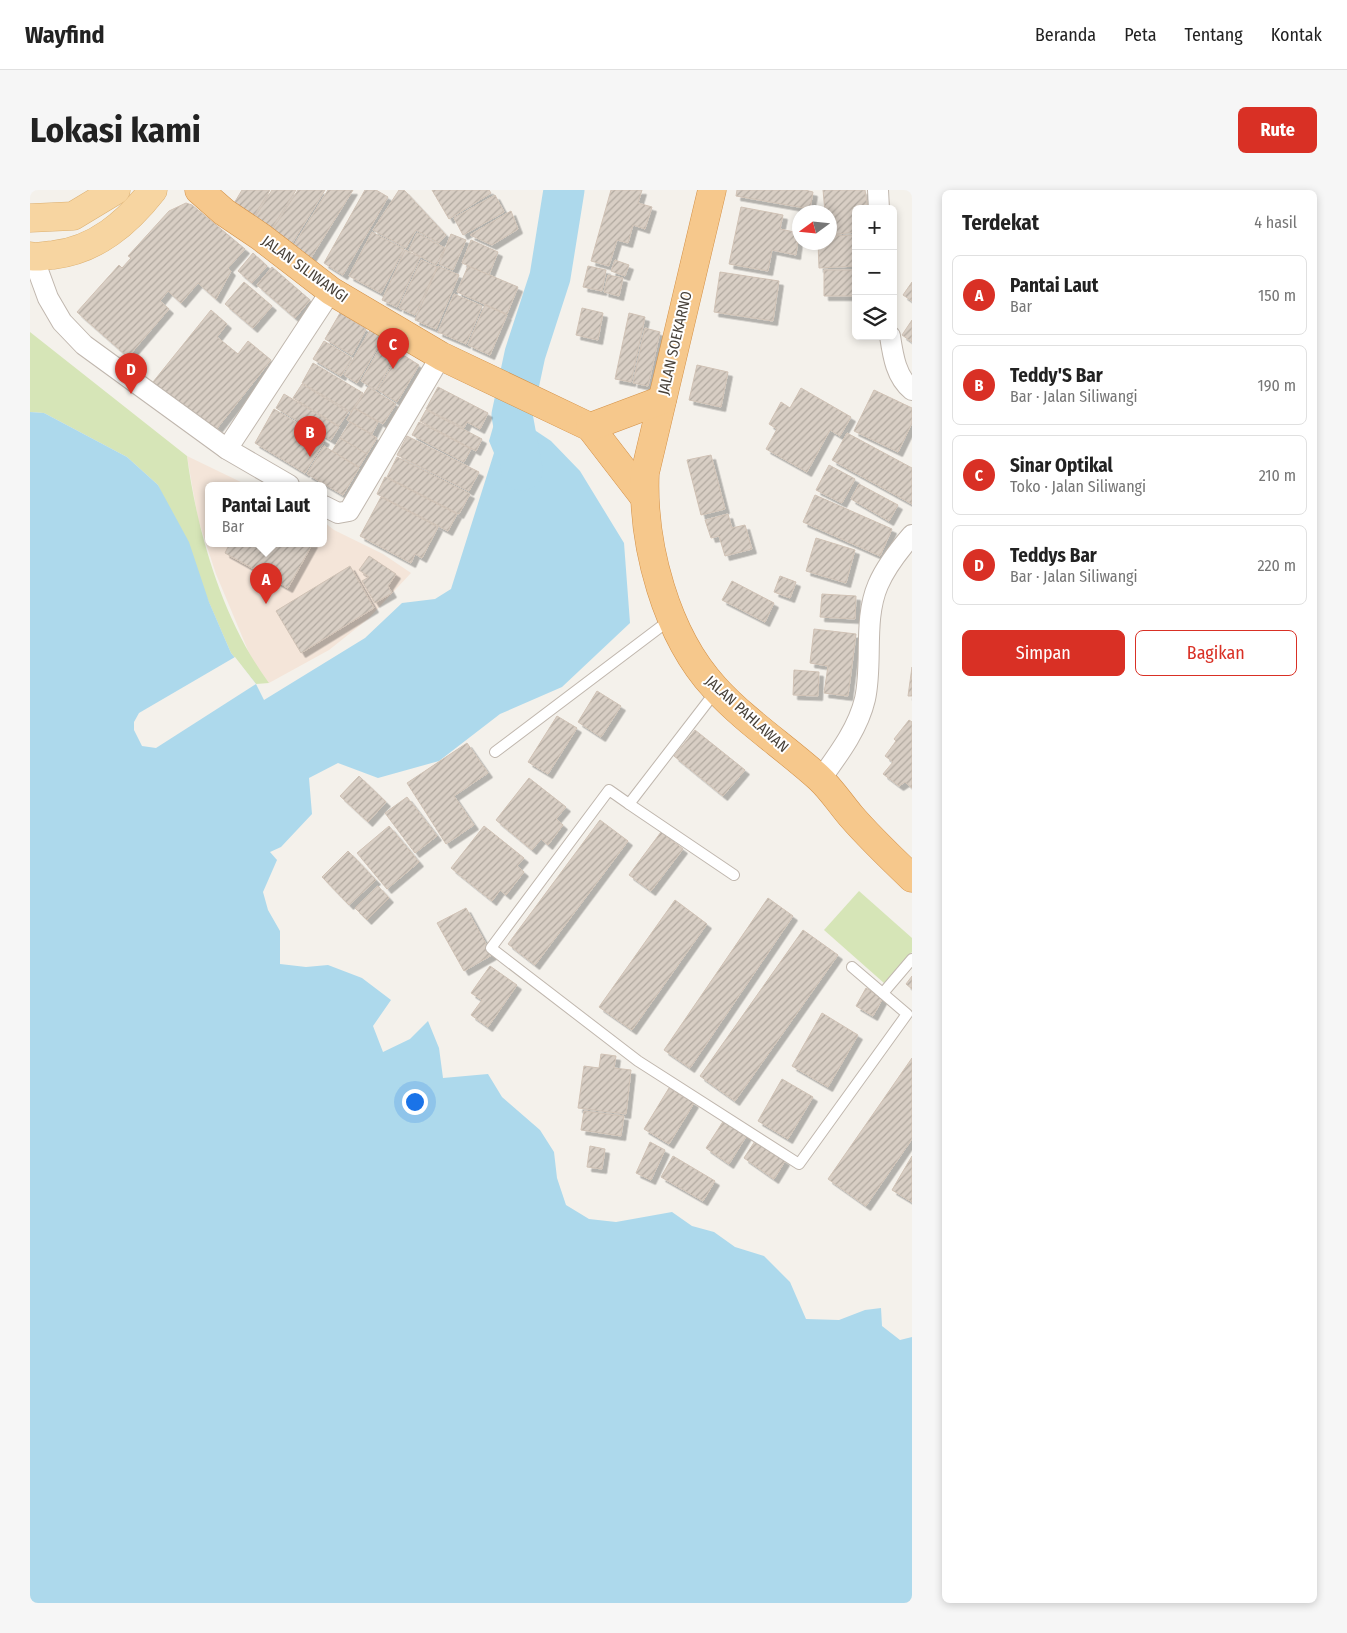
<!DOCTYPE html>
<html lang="id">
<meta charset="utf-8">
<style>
:root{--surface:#fff;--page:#f6f6f6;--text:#222;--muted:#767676;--line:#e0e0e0;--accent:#d93025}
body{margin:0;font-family:"Fira Sans Condensed",sans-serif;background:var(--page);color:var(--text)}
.controls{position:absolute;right:15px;top:15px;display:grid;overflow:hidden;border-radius:8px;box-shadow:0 2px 8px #0003}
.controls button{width:45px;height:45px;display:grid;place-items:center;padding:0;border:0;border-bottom:1px solid var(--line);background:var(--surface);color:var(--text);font:25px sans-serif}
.compass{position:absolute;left:762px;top:15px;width:45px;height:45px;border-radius:50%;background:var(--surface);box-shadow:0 2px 8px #0003;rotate:255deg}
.you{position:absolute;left:384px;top:911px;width:18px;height:18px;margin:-12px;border:4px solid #fff;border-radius:50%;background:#1a73e8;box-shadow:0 0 0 8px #1a73e833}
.badge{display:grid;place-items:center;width:32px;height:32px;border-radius:50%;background:var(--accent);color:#fff;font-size:16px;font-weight:700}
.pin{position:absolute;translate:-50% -41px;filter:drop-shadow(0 1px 2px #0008)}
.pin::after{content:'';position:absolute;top:26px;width:18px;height:15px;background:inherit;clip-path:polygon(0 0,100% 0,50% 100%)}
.popup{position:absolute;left:175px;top:292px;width:122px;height:65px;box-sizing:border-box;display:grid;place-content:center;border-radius:8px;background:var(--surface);filter:drop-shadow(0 1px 4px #0005);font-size:16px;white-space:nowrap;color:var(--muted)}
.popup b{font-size:19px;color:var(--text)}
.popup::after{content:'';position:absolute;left:50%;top:100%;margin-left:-10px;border:10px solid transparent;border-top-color:var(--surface)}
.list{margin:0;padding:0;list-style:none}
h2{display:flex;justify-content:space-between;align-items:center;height:65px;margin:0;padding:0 20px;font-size:21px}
h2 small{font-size:16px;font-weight:400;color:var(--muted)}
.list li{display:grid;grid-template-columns:32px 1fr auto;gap:15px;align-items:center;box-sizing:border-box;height:80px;margin:0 10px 10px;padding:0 10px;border:1px solid var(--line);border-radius:8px}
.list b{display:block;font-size:19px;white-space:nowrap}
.list p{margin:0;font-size:16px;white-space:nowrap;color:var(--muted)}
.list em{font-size:16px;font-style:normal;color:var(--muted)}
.actions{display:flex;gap:10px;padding:15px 20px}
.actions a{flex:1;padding:11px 0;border:1px solid var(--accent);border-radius:8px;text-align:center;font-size:18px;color:var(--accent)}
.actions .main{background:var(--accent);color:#fff}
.icon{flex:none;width:28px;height:28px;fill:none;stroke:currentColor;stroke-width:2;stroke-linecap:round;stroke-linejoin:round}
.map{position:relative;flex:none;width:882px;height:1413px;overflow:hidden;border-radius:8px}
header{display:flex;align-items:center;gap:30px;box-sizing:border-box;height:70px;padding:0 25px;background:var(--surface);border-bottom:1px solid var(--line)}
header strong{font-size:24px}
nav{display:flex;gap:28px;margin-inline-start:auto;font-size:18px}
.intro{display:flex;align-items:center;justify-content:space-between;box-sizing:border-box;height:120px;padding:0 30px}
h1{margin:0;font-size:35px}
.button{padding:12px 22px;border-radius:8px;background:var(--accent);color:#fff;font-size:18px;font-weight:700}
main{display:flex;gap:30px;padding:0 30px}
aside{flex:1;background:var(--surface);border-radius:8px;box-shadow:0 2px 8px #0003}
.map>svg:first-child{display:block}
.commercial{fill:#f4e5d9}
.park{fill:#d6e5b7}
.water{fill:#add9ec}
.pier{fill:#f4f1eb}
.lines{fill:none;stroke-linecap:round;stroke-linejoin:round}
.river{stroke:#add9ec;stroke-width:41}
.building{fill:url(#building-hatch);stroke:#d0c2b5;filter:url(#shadow)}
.service-casing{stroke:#c0b7ae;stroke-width:12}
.minor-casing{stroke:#c0b7ae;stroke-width:22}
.primary-casing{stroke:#dcb071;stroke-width:29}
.trunk-casing{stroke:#d39046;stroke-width:29}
.service{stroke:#fff;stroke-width:10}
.minor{stroke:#fff;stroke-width:20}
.primary{stroke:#f7d5a1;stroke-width:28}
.trunk{stroke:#f6c88c;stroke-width:28}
.labels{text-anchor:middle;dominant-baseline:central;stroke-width:4;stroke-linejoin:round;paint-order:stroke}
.street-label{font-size:15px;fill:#484139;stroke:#fff}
</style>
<header>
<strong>Wayfind</strong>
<nav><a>Beranda</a><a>Peta</a><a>Tentang</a><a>Kontak</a></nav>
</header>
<div class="intro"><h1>Lokasi kami</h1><a class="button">Rute</a></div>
<main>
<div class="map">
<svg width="882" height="1413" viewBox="0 0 882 1413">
<defs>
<pattern id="building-hatch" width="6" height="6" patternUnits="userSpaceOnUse" patternTransform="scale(1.25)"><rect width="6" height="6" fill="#d8cec4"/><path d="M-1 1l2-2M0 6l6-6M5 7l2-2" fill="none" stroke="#b1a9a0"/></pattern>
<filter id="shadow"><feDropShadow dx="4.5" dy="4.5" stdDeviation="0" flood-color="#0004"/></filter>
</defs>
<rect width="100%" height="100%" fill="#f4f1eb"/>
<!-- commercial -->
<path class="commercial" d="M157,266L217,295H178V353H294V332L304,340L353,364L381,383L338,429L299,460L239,493L222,470L186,384L168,329Z"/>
<!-- park -->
<g class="park">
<path d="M0,142L157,266C167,342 193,431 239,493L226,494L201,463L128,295L97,267L14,223L0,222Z"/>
<path d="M829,701L882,748V762L854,793L794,740Z"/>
</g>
<!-- water -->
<path class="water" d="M468,220L482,225L521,251L550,281L594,353L600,433L532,497L470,524L409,571L348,588L308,573L279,588L282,624L251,657L240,662L247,670L233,702L238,720L250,741V774L276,777L298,775L332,788L361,810L343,836L353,862L380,849L398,831L409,858L413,888L458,884L472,907L510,940L524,962L527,988L536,1015L559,1029L586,1032L642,1022L662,1036L684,1042L705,1057L734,1066L760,1092L776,1129L809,1130L835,1120L851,1118L852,1136L870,1150L882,1147V1413H0V222L14,223L97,267L128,295L159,352L179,412L201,463L226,494L234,510L335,448L372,413L405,409L421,399L464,263L459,251Z"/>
<!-- pier -->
<path class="pier" d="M205,467L226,494L126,558L112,556L104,540V532L109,523Z"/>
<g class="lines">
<!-- river -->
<path class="river" d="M492,280L482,225L495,164L520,87L534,0"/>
</g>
<!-- building -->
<g class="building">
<path d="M212,0H240L223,28L203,15Z"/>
<path d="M242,0H266L240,41L223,30Z"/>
<path d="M268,0H295L261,55L241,42Z"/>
<path d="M298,0H323L279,71L261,60Z"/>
<path d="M335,0H346L358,7L313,85L294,73Z"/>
<path d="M369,0H374L416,45L409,53L386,40L376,58L343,40Z"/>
<path d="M402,0H459L461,3L419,29Z"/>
<path d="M581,0H612L608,13L622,17L615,39L603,35L598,53L587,50L579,76L561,71Z"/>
<path d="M707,0H775L783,2L780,19L706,6Z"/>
<path d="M793,0H835L838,19H826V42L799,45V22H795Z"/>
<path d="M465,5L474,22L433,45L424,28Z"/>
<path d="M156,13L162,15L215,59L198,78L201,81L186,109L168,93L151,113L138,101L130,111L139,119L98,167L47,122L89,75L92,78L101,68L98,66L139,21Z"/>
<path d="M711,17L753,25L750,39L769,43L766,65L742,60L738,81L699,74Z"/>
<path d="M481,21L488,39L462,55L440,45Z"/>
<path d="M342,42L374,59L351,103L319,86Z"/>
<path d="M387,43L415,58L406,75L379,60Z"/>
<path d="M421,44L436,50L423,80L409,74Z"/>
<path d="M826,45V76L789,78L788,52H799V46Z"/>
<path d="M441,50L468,62L459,85L432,73Z"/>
<path d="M375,60L390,67L367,117L352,110Z"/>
<path d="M223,63L237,76L222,93L208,81Z"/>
<path d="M391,70L407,77L385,125L369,118Z"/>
<path d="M585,70L599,75L595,86L581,81Z"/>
<path d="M408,76L429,85L406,139L385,130Z"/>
<path d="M438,76L488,97L477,124L427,102Z"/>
<path d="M558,76L576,80L572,101L553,97Z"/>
<path d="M242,77L280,110L265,128L227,95Z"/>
<path d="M794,80H826V121H823L824,106H794Z"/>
<path d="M690,82L749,91L743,131L684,122Z"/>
<path d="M578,85L593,88L589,106L574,102Z"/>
<path d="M214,92L242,116L223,138L195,114Z"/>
<path d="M882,92V111L873,105Z"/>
<path d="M424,104L452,116L436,154L408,142Z"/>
<path d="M455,115L477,125L460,165L438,155Z"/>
<path d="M552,118L573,123L568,150L546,145Z"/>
<path d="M181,120L197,134L187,147L208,164L218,151L241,170L185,241L123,192Z"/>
<path d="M310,123L336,139L322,165L295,149Z"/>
<path d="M599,123L615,127L601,192L585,189Z"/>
<path d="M882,130V152L872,145Z"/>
<path d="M615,138L630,142L618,196L603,193Z"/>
<path d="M340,140L353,148L327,193L314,185Z"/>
<path d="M294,151L322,168L311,186L283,169Z"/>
<path d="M354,151L369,160L346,200L331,191Z"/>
<path d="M370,163L389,175L367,212L348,200Z"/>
<path d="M283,173L333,203L321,222L272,193Z"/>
<path d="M667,175L698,182L691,217L659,210Z"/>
<path d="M272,194L318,222L309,236L263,208Z"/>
<path d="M338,197L366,214L353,234L325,218Z"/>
<path d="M408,197L458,223L450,239L437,232L434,238L396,219Z"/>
<path d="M771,198L821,227L810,246L800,240L777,282L736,259L747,239L739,234L751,212L760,218Z"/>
<path d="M844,200L882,218V233L868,262L824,241Z"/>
<path d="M254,204L309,237L301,250L246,218Z"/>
<path d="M324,218L348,232L342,244L317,230Z"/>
<path d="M244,219L295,250L275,283L225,253Z"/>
<path d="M396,220L452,249L446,261L390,231Z"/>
<path d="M320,232L347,248L337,264L310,248Z"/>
<path d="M389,232L441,259L434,272L382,245Z"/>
<path d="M817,243L882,278V314L802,270Z"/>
<path d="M377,246L449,282L439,301L367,265Z"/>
<path d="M310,248L337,264L329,277L302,261Z"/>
<path d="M294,256L329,278L313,305L277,284Z"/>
<path d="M681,265L695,319L671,325L657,270Z"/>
<path d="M367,267L440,304L429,324L357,287Z"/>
<path d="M799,275L825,289L812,313L786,300Z"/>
<path d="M355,287L427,324L418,341L347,304Z"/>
<path d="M829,294L868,315L859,331L821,309Z"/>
<path d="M785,305L862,339L850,366L773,332Z"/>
<path d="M351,307L408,337L392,368L385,364L381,373L330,346Z"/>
<path d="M698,324L702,338L715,335L722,359L695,366L689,346L681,348L675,330Z"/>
<path d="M786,348L825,360L816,393L776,381Z"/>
<path d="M200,353H283L258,398L195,363Z"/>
<path d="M339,366L366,384L358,396L362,403L345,413L332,391L339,387L329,380Z"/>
<path d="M320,376L344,418L271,463L246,421Z"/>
<path d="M750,386L766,392L760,408L744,402Z"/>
<path d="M702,391L744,413L735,432L692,410Z"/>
<path d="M792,404L826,406L825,429L790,427Z"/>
<path d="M784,439L826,444L818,506L794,503L798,476L780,473Z"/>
<path d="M882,477V506H878Z"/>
<path d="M764,480L789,482L788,506L763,505Z"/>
<path d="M567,501L591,516L571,547L548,532Z"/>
<path d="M527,526L547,538L518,584L498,572Z"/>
<path d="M879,530L882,532V598L875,592L869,596L853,584L863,572L855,566L866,551L864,549Z"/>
<path d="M665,540L715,580L693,606L644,566Z"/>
<path d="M437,553L458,583L424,606L444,635L416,654L377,593Z"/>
<path d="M329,586L356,612L338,632L310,606Z"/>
<path d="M499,588L536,617L526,629L533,635L518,655L511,649L502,660L466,630Z"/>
<path d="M377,607L407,646L385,663L355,623Z"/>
<path d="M570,630L598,651L505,775L478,754Z"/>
<path d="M359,636L389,672L357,699L327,663Z"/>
<path d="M454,636L494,668L487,676L494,682L476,705L470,700L462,711L421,678Z"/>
<path d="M631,642L653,659L621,701L599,685Z"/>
<path d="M318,661L346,690L319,715L292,687Z"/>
<path d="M348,696L359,708L337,730L325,718Z"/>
<path d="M738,708L763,726L660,878L634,860Z"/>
<path d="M645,710L677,734L602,840L569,817Z"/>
<path d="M436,718L462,765L434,781L407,733Z"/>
<path d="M773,740L808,765L705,911L670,886Z"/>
<path d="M460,776L487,795L458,837L441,825L452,810L441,803Z"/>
<path d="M882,786V799L876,794Z"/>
<path d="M836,798L853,808L843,826L826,816Z"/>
<path d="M792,823L828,845L798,897L762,876Z"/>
<path d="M571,864L586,866L584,878L601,880L596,924L548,918L554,876L569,878Z"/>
<path d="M882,868V949L836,1016L798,989Z"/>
<path d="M752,889L783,907L758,949L728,931Z"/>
<path d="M639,898L664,913L639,954L614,939Z"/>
<path d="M554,921L594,926L591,946L551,940Z"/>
<path d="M694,930L717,945L699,974L676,958Z"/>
<path d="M725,951L755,971L744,989L714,968Z"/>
<path d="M620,952L635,960L621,990L606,983Z"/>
<path d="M560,956L575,959L572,979L557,977Z"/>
<path d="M643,966L685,991L673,1011L631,987Z"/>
<path d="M882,966V1012L862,1000Z"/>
</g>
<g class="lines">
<defs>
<g id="service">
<path d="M686,501L599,614L704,685"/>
<path d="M465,562L641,429"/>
<path d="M599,614L579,600L461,758L608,871L769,974L877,824L822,777"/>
<path d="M853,803L882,769"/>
</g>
<g id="minor">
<path d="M848,0L849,19"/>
<path d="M3,67L18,108L32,132L54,155L197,259L259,295"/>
<path d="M860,146C863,166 866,187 882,200"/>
<path d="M197,259L301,101"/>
<path d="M294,316L308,323L319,321L411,166"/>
<path d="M790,590C808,565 828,539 835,509C843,473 833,430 848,395C856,376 869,360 882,345"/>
</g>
<g id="primary">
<path d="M0,28L43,26L86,0"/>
<path d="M0,66C7,68 16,65 23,65C66,60 97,33 123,0"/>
</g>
<g id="trunk">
<path d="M169,0L194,22L231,47L301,101L411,166L560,237L614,307"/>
<path d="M682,0L615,283C612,355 636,445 685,498C715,531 756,558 789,588C801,599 810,613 821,626C840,648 861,668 882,688"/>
<path d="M560,237L632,210"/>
</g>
</defs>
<!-- service casing -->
<use href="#service" class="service-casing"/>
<!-- minor casing -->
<use href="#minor" class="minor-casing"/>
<!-- primary casing -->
<use href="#primary" class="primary-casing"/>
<!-- trunk casing -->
<use href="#trunk" class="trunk-casing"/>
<!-- service -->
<use href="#service" class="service"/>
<!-- minor -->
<use href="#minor" class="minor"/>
<!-- primary -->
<use href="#primary" class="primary"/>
<!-- trunk -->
<use href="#trunk" class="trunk"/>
</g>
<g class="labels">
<!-- street labels -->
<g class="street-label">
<text transform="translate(275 79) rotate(36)">JALAN SILIWANGI</text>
<text transform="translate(645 153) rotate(-77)">JALAN SOEKARNO</text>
<text transform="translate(717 524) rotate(42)">JALAN PAHLAWAN</text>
</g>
</g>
</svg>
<div class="controls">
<button>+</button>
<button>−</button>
<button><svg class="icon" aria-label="layers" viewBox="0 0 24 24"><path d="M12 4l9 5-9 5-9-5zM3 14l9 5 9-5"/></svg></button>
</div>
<svg class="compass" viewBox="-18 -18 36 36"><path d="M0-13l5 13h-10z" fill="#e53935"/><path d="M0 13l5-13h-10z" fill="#767676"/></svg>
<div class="you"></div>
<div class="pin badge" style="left:236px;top:414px">A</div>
<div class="popup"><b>Pantai Laut</b>Bar</div>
<div class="pin badge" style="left:280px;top:267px">B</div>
<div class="pin badge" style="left:363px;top:179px">C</div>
<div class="pin badge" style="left:101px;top:204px">D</div>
</div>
<aside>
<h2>Terdekat<small>4 hasil</small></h2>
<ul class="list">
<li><span class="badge">A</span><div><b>Pantai Laut</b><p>Bar</p></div><em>150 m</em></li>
<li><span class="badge">B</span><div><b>Teddy'S Bar</b><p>Bar · Jalan Siliwangi</p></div><em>190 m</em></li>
<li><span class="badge">C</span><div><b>Sinar Optikal</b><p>Toko · Jalan Siliwangi</p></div><em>210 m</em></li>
<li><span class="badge">D</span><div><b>Teddys Bar</b><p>Bar · Jalan Siliwangi</p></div><em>220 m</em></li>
</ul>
<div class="actions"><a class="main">Simpan</a><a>Bagikan</a></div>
</aside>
</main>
